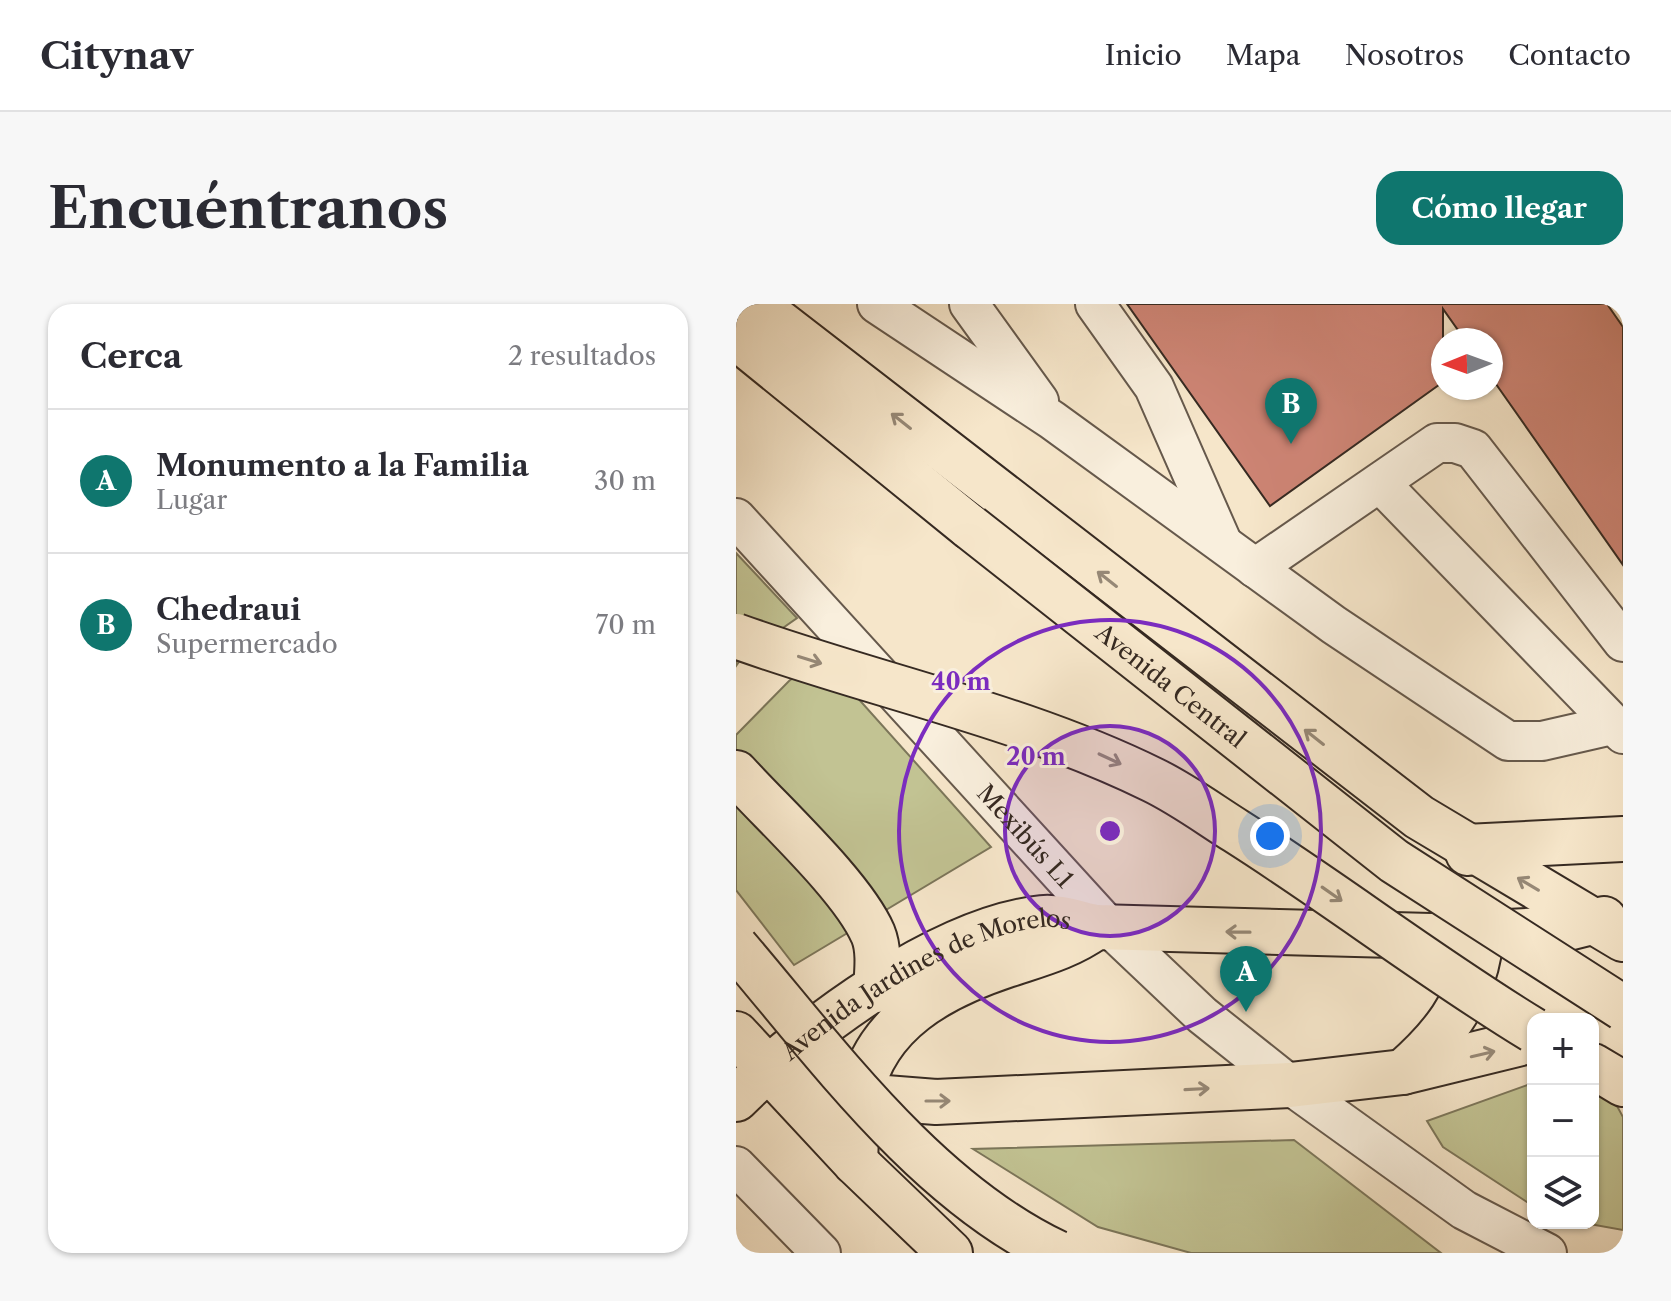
<!DOCTYPE html>
<html lang="es">
<meta charset="utf-8">
<style>
:root{--surface:#fff;--page:#f7f7f7;--text:#2b2b33;--muted:#7c7c81;--line:#e1e1e2;--accent:#0f766e}
body{margin:0;font-family:"Libre Caslon Text",serif;background:var(--page);color:var(--text)}
.controls{position:absolute;right:24px;bottom:24px;display:grid;overflow:hidden;border-radius:16px;box-shadow:0 2px 6px #0004}
.controls button{width:72px;height:72px;display:grid;place-items:center;padding:0;border:0;border-bottom:2px solid var(--line);background:var(--surface);color:var(--text);font:40px sans-serif}
.compass{position:absolute;left:695px;top:24px;width:72px;height:72px;border-radius:50%;background:var(--surface);box-shadow:0 2px 6px #0004;rotate:269deg}
.you{position:absolute;left:534px;top:532px;width:28px;height:28px;margin:-20px;border:6px solid #fff;border-radius:50%;background:#1a73e8;box-shadow:0 0 0 12px #1a73e833}
.badge{display:grid;place-items:center;width:52px;height:52px;border-radius:50%;background:var(--accent);color:#fff;font-size:26px;font-weight:700}
.pin{position:absolute;translate:-50% -66px;filter:drop-shadow(0 2px 4px #0008)}
.pin::after{content:'';position:absolute;top:42px;width:28px;height:24px;background:inherit;clip-path:polygon(0 0,100% 0,50% 100%)}
.list{margin:0;padding:0;list-style:none}
h2{display:flex;justify-content:space-between;align-items:center;height:104px;margin:0;padding:0 32px;font-size:34px}
h2 small{font-size:26px;font-weight:400;color:var(--muted)}
.list li{display:grid;grid-template-columns:52px 1fr auto;gap:24px;align-items:center;box-sizing:border-box;height:144px;padding:0 32px;border-top:2px solid var(--line)}
.list b{display:block;font-size:30px;white-space:nowrap}
.list p{margin:0;font-size:26px;white-space:nowrap;color:var(--muted)}
.list em{font-size:26px;font-style:normal;color:var(--muted)}
.icon{flex:none;width:44px;height:44px;fill:none;stroke:currentColor;stroke-width:2;stroke-linecap:round;stroke-linejoin:round}
.map{position:relative;flex:none;width:887px;height:949px;overflow:hidden;border-radius:24px}
header{display:flex;align-items:center;gap:48px;box-sizing:border-box;height:112px;padding:0 40px;background:var(--surface);border-bottom:2px solid var(--line)}
header strong{font-size:38px}
nav{display:flex;gap:44px;margin-inline-start:auto;font-size:28px}
.intro{display:flex;align-items:center;justify-content:space-between;box-sizing:border-box;height:192px;padding:0 48px}
h1{margin:0;font-size:56px}
.button{padding:20px 36px;border-radius:24px;background:var(--accent);color:#fff;font-size:28px;font-weight:700}
main{display:flex;gap:48px;padding:0 48px}
aside{flex:1;background:var(--surface);border-radius:24px;box-shadow:0 2px 6px #0004}
.map>svg:first-child{display:block}
.green{fill:#c2c393;stroke:#7c765a;stroke-width:2}
.building{fill:#cd8474;stroke:#362a22;stroke-width:2}
.lines{fill:none;stroke-linecap:round;stroke-linejoin:round}
.minor-casing{stroke:#66594c;stroke-width:42}
.major-casing{stroke:#362a22;stroke-width:48}
.highway-casing{stroke:#362a22;stroke-width:48}
.minor{stroke:#f9efdd;stroke-width:38}
.major{stroke:#f6e6ca;stroke-width:44}
.highway{stroke:#f6e6ca;stroke-width:44}
.highway-bridge-casing{stroke:#362a22;stroke-width:48;stroke-linecap:butt}
.highway-bridge{stroke:#f6e6ca;stroke-width:44}
.oneway{stroke:#968876}
.ring{fill:none;stroke:#7b2cbf;stroke-width:4}
.labels{text-anchor:middle;dominant-baseline:central;stroke-width:6;stroke-linejoin:round;paint-order:stroke}
.street-label{font-size:24px;fill:#362a22;stroke:#f9efdd}
.centre{fill:#7b2cbf;stroke:#f9efdd;stroke-width:4}
.ring-label{font-size:24px;text-anchor:middle;font-weight:bold;fill:#7b2cbf;stroke:#f9efdd;stroke-width:6;stroke-linejoin:round;paint-order:stroke}
</style>
<header>
<strong>Citynav</strong>
<nav><a>Inicio</a><a>Mapa</a><a>Nosotros</a><a>Contacto</a></nav>
</header>
<div class="intro"><h1>Encuéntranos</h1><a class="button">Cómo llegar</a></div>
<main>
<aside>
<h2>Cerca<small>2 resultados</small></h2>
<ul class="list">
<li><span class="badge">A</span><div><b>Monumento a la Familia</b><p>Lugar</p></div><em>30 m</em></li>
<li><span class="badge">B</span><div><b>Chedraui</b><p>Supermercado</p></div><em>70 m</em></li>
</ul>
</aside>
<div class="map">
<svg width="887" height="949" viewBox="0 0 887 949">
<rect width="100%" height="100%" fill="#f6e6ca"/>
<filter id="stains"><feTurbulence type="fractalNoise" baseFrequency=".0025" numOctaves="4"/><feColorMatrix values="0 0 0 0 .2 0 0 0 0 .09 0 0 0 0 .02 0 0 0 .5 -.17"/></filter>
<radialGradient id="worn" r=".72"><stop offset=".6" stop-color="#630" stop-opacity="0"/><stop offset="1" stop-color="#630" stop-opacity=".3"/></radialGradient>
<!-- green -->
<g class="green">
<path d="M0,249L61,314L7,352L0,362Z"/>
<path d="M85,353L255,543L58,661L0,586V431L53,377Z"/>
<path d="M857,758L887,813V926L848,919H857Z"/>
<path d="M797,779V902L707,843L691,817Z"/>
<path d="M558,836L705,949H455L362,923L237,845Z"/>
</g>
<!-- building -->
<path class="building" d="M391,0H871L887,23V261L755,73V36H729L707,5V78L534,202Z"/>
<g class="lines">
<defs>
<g id="minor">
<path d="M141,0L316,116L598,321L772,437H806L876,421"/>
<path d="M233,0L303,97"/>
<path d="M359,0L418,83L486,238"/>
<path d="M644,179L887,430"/>
<path id="s1" d="M0,214L372,622L466,711L554,781L728,906L811,949"/>
<path d="M519,264L701,139H719L737,145L887,338"/>
<path d="M0,862L85,949"/>
</g>
<g id="major">
<path d="M19,0L683,513L887,635"/>
<path d="M0,469C38,511 116,582 137,630C144,647 141,668 140,686"/>
<path d="M732,549L730,543L887,535"/>
<path d="M0,730L119,858L214,949"/>
<path d="M31,764L124,792L200,798L554,781L667,768L797,736"/>
<path d="M667,768C705,735 734,699 743,648"/>
<path id="s2" d="M0,795C71,724 205,625 306,614C322,612 344,620 360,623L695,632L828,625L868,615"/>
<path d="M119,858C120,837 120,813 124,791C140,717 205,683 271,661C304,650 332,643 360,623"/>
</g>
<g id="highway">
<path d="M0,33L234,223"/>
<path d="M857,762L887,780"/>
</g>
</defs>
<!-- minor casing -->
<use href="#minor" class="minor-casing"/>
<!-- major casing -->
<use href="#major" class="major-casing"/>
<!-- highway casing -->
<use href="#highway" class="highway-casing"/>
<!-- minor -->
<use href="#minor" class="minor"/>
<!-- major -->
<use href="#major" class="major"/>
<!-- highway -->
<use href="#highway" class="highway"/>
<defs>
<g id="highway-bridge">
<path id="s3" d="M234,223L658,557L887,704"/>
<path d="M0,332C139,382 285,411 417,476C446,490 473,510 500,527C601,591 695,664 797,726"/>
<path d="M0,643C92,751 190,887 321,949"/>
</g>
</defs>
<!-- highway-bridge casing -->
<use href="#highway-bridge" class="highway-bridge-casing"/>
<!-- highway-bridge -->
<use href="#highway-bridge" class="highway-bridge"/>
</g>
<!-- one-way arrows -->
<defs><path id="oneway-shaft" d="M-6 0H5M1.5-3L5.5 0L1.5 3" fill="none" stroke-width="1.6" stroke-linecap="round" stroke-linejoin="round" transform="scale(2)"/></defs>
<g class="oneway">
<use href="#oneway-shaft" transform="translate(165 117) rotate(-142)"/>
<use href="#oneway-shaft" transform="translate(371 275) rotate(-142)"/>
<use href="#oneway-shaft" transform="translate(74 356) rotate(17)"/>
<use href="#oneway-shaft" transform="translate(578 433) rotate(-142)"/>
<use href="#oneway-shaft" transform="translate(374 455) rotate(25)"/>
<use href="#oneway-shaft" transform="translate(792 580) rotate(-149)"/>
<use href="#oneway-shaft" transform="translate(596 590) rotate(35)"/>
<use href="#oneway-shaft" transform="translate(502 628) rotate(-179)"/>
<use href="#oneway-shaft" transform="translate(747 750) rotate(-13)"/>
<use href="#oneway-shaft" transform="translate(461 785) rotate(-3)"/>
<use href="#oneway-shaft" transform="translate(202 797)"/>
</g>
<!-- distance rings -->
<circle cx="374" cy="527" r="105" fill="#7b2cbf" fill-opacity=".12"/>
<g class="ring">
<circle cx="374" cy="527" r="105"/>
<circle cx="374" cy="527" r="211"/>
</g>
<g class="labels">
<!-- street labels -->
<g class="street-label">
<text stroke="none"><textPath href="#s3" startOffset="256">Avenida Central</textPath></text>
<text stroke="none"><textPath href="#s1" startOffset="430">Mexibús L1</textPath></text>
<text stroke="none"><textPath href="#s2" startOffset="228">Avenida Jardines de Morelos</textPath></text>
</g>
</g>
<circle cx="374" cy="527" r="12" class="centre"/>
<g class="ring-label">
<text x="225" y="386">40 m</text>
<text x="300" y="461">20 m</text>
</g>
<rect width="100%" height="100%" filter="url(#stains)"/>
<rect width="100%" height="100%" fill="url(#worn)"/>
</svg>
<div class="controls">
<button>+</button>
<button>−</button>
<button><svg class="icon" aria-label="layers" viewBox="0 0 24 24"><path d="M12 4l9 5-9 5-9-5zM3 14l9 5 9-5"/></svg></button>
</div>
<svg class="compass" viewBox="-18 -18 36 36"><path d="M0-13l5 13h-10z" fill="#e53935"/><path d="M0 13l5-13h-10z" fill="#7c7c81"/></svg>
<div class="you"></div>
<div class="pin badge" style="left:510px;top:708px">A</div>
<div class="pin badge" style="left:555px;top:140px">B</div>
</div>
</main>
